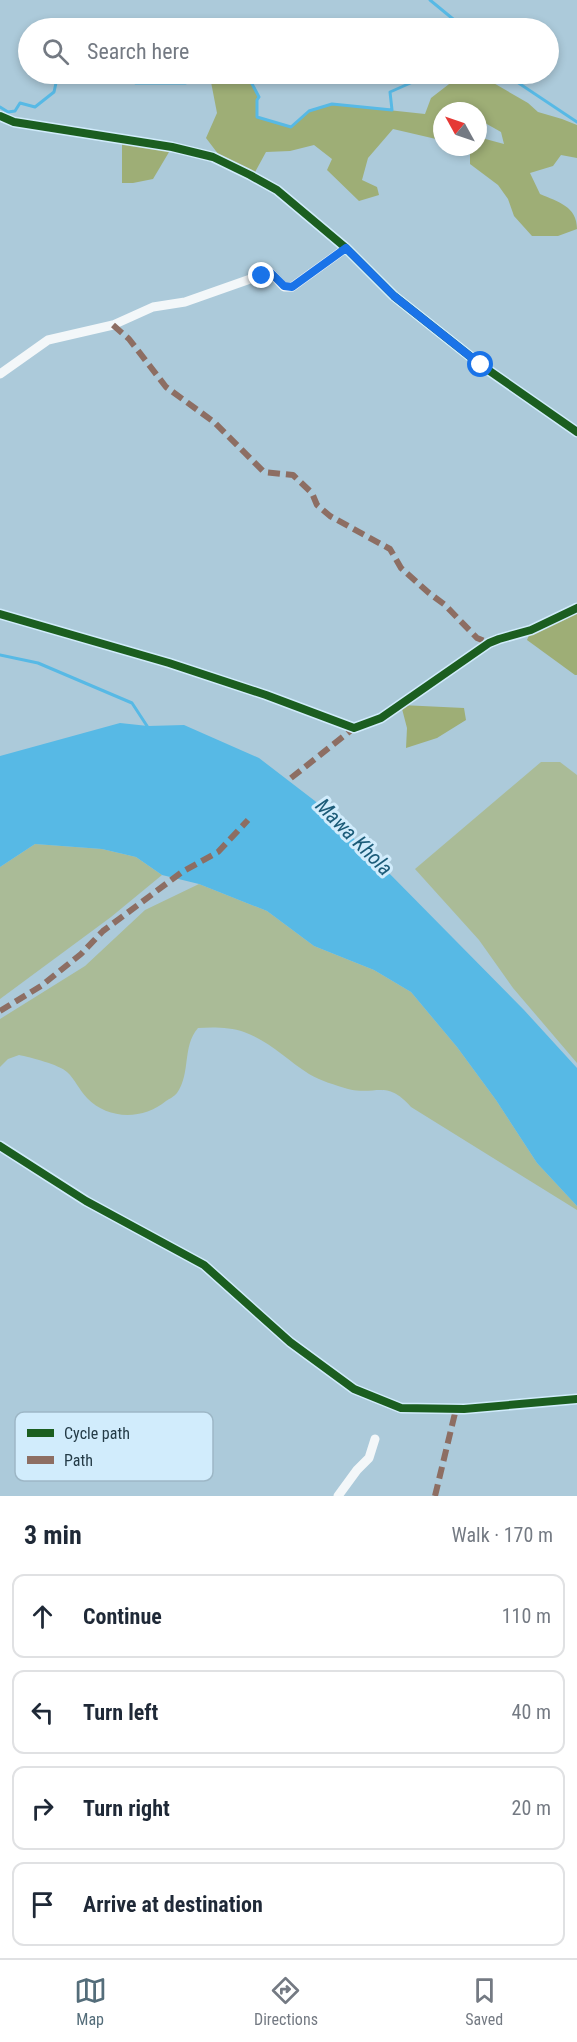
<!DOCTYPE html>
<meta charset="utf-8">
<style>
:root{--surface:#fff;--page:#f6f6f7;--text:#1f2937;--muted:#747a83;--line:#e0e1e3;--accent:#546d7a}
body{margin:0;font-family:"Roboto Condensed",sans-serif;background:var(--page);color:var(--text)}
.compass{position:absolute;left:433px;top:102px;width:54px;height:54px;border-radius:50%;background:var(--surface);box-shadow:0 3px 9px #0003;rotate:310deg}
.stop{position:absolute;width:18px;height:18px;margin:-14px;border:4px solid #1a73e8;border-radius:50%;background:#fff}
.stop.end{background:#1a73e8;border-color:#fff;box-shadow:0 2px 6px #0008}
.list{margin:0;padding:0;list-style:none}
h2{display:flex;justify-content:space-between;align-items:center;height:78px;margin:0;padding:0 24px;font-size:26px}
h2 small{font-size:20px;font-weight:400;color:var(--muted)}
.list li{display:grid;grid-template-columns:39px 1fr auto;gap:18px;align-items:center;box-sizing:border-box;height:84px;margin:0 12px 12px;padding:0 12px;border:2px solid var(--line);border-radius:12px}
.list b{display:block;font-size:22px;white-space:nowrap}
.list em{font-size:20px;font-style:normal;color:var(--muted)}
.icon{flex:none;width:33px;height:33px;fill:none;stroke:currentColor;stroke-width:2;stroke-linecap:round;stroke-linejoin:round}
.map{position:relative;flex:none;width:577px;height:1496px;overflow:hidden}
.search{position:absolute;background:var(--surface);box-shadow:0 3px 9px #0003;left:18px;right:18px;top:18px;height:66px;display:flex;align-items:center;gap:15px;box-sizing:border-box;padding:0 21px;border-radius:33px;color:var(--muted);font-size:22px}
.sheet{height:462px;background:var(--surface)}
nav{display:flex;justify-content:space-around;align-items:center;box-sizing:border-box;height:84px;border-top:2px solid var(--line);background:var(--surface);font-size:16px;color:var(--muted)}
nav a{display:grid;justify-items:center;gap:3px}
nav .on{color:var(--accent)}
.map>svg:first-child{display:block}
.green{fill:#aabb97}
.forest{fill:#9eae76}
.water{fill:#57b9e5}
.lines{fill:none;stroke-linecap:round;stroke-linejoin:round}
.stream{stroke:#57b9e5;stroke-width:3}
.street{stroke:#f3f7f9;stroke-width:9}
.quiet{stroke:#8d6e63;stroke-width:6;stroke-dasharray:12 6;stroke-linecap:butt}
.cycleway-casing{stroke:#d1ecfc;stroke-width:11}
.cycleway{stroke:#1b5e20;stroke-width:8}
.route{stroke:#1a73e8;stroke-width:8}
.labels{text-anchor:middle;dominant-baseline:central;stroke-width:6;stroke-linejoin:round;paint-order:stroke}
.water-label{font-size:21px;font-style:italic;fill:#1b5b78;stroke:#d1ecfc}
.key{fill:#d1ecfc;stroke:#9db7c6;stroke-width:1.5}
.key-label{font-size:16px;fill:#243b47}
</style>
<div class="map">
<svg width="577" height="1496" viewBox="0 0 577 1496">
<rect width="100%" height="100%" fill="#accada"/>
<!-- green -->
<g class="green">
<path d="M541,762H560L577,775V1063L513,988L479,940L415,869Z"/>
<path d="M35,844L102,849L136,857L162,875L111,917L0,999V867Z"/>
<path d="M199,884L267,911L314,946L374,970L411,992L457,1047L496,1100L537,1163L577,1206V1210L411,1107C386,1079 377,1096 348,1089C335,1085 321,1081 309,1074C287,1060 269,1041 244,1032C230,1027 212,1027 198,1028C182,1046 191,1073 177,1093C175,1096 169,1099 166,1101C143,1120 108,1120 87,1098C79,1090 75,1079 67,1072C60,1065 30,1057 19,1055L8,1059L0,1067V1019L85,966L145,910Z"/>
</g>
<!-- forest -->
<g class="forest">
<path d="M462,74H478L528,103L538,112L562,119L577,125V158L561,155L553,166L530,173L540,194C558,202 577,206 577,229L558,236H532L514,216L508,199L498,185L470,164V147H478V137L504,144L501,132L485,123L478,116V111H442V129L436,139L393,129L368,158L362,180L377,187L379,195L359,201L327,170L332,159L314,145L290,151L266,152L254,174L222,159L206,138L217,113L211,82L232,76L250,80L259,97L257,100V117L291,127L309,111L332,104L425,114L431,98Z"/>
<path d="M122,138L172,147L153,179L133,183H122Z"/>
<path d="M574,610L577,613V675H575L527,640L531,630Z"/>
<path d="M401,705L464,708L466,720L437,738L406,748L407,728Z"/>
</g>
<!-- water -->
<path class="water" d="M120,723L148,726L184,725L259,758L315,801L380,864L524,1010L577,1068V1206L537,1163L496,1100L457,1047L411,992L374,970L314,946L267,911L199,884L162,875L136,857L102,849L35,844L0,867V756Z"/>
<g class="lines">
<!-- stream -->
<g class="stream">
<path d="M430,0L464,28"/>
<path d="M113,74L136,83H185L213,74"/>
<path d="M239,74L250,80L259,97L257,100V117L291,127L309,111L332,104L392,110L390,92L431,74"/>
<path d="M505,74L577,122"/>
<path d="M0,107L8,112L15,111L20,103L35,107L54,92L58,74"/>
<path d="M0,655L38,663L132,703L149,729"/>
</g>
<!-- street -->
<g class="street">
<path d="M0,116L14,122L172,147L213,157L250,175L277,190L346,248L394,296L481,365L577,432"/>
<path d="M0,374L48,340L113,325L153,307L185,302L270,272L284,287H292L346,248"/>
<path d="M0,614L169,663L266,695L354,728L381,718L489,643L499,639L531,630L577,608"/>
<path d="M0,1146L86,1201L204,1265L290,1342L354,1389L401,1408L464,1409L577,1399"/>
<path d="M338,1496L357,1470L369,1458L375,1439"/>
</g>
<!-- quiet -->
<g class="quiet">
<path d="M113,325L129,339L166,387L214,422L264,472L293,475L312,493L317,505L330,516L390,549L401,568L429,593L445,605L477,638L489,643"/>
<path d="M291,778L354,728"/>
<path d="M0,1011L41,986L81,954L103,931L182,872L218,852L248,820"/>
<path d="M435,1496L456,1409"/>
</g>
<defs>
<g id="cycleway">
<path d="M0,116L14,122L172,147L213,157L250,175L277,190L346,248L394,296L481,365L577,432"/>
<path d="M0,614L169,663L266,695L354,728L381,718L489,643L499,639L531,630L577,608"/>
<path d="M0,1146L86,1201L204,1265L290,1342L354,1389L401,1408L464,1409L577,1399"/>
</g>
</defs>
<!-- cycleway casing -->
<use href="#cycleway" class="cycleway-casing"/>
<!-- cycleway -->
<use href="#cycleway" class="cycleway"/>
</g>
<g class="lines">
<!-- route -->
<path class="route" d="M262,276L270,272L284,286L292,287L346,248L394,296L481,365"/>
</g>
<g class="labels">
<!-- water labels -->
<g class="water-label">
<text transform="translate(354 837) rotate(45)">Mawa Khola</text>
</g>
</g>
<!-- legend -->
<rect x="15" y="1412" width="198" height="69" rx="9" class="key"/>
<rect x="27" y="1429" width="27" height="8" fill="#1b5e20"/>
<rect x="27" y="1456" width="27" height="8" fill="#8d6e63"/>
<g class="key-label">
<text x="64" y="1439">Cycle path</text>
<text x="64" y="1466">Path</text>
</g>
</svg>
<svg class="compass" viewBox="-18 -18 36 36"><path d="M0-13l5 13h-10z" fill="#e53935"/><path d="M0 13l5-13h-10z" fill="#747a83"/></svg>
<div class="stop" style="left:481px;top:365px"></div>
<div class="stop end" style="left:262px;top:276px"></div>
<div class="search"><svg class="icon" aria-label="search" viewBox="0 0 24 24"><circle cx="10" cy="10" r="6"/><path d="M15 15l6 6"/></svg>Search here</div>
</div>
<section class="sheet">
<h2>3 min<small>Walk · 170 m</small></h2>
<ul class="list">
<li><svg class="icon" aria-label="ahead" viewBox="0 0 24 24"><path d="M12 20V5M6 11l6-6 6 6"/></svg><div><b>Continue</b></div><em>110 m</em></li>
<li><svg class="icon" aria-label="left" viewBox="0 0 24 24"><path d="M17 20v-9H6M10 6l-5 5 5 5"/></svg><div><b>Turn left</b></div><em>40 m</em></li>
<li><svg class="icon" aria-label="right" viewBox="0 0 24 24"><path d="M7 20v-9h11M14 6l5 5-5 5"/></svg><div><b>Turn right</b></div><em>20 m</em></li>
<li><svg class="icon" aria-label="arrive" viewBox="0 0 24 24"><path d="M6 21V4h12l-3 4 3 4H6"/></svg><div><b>Arrive at destination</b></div></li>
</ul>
</section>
<nav>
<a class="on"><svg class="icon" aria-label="map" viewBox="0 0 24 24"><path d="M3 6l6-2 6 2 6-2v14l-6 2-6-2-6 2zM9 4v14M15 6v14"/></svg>Map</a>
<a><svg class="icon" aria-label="directions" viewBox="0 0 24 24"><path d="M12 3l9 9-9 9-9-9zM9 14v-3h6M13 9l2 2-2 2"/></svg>Directions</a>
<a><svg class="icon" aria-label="saved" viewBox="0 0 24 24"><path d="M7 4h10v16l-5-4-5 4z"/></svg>Saved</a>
</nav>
